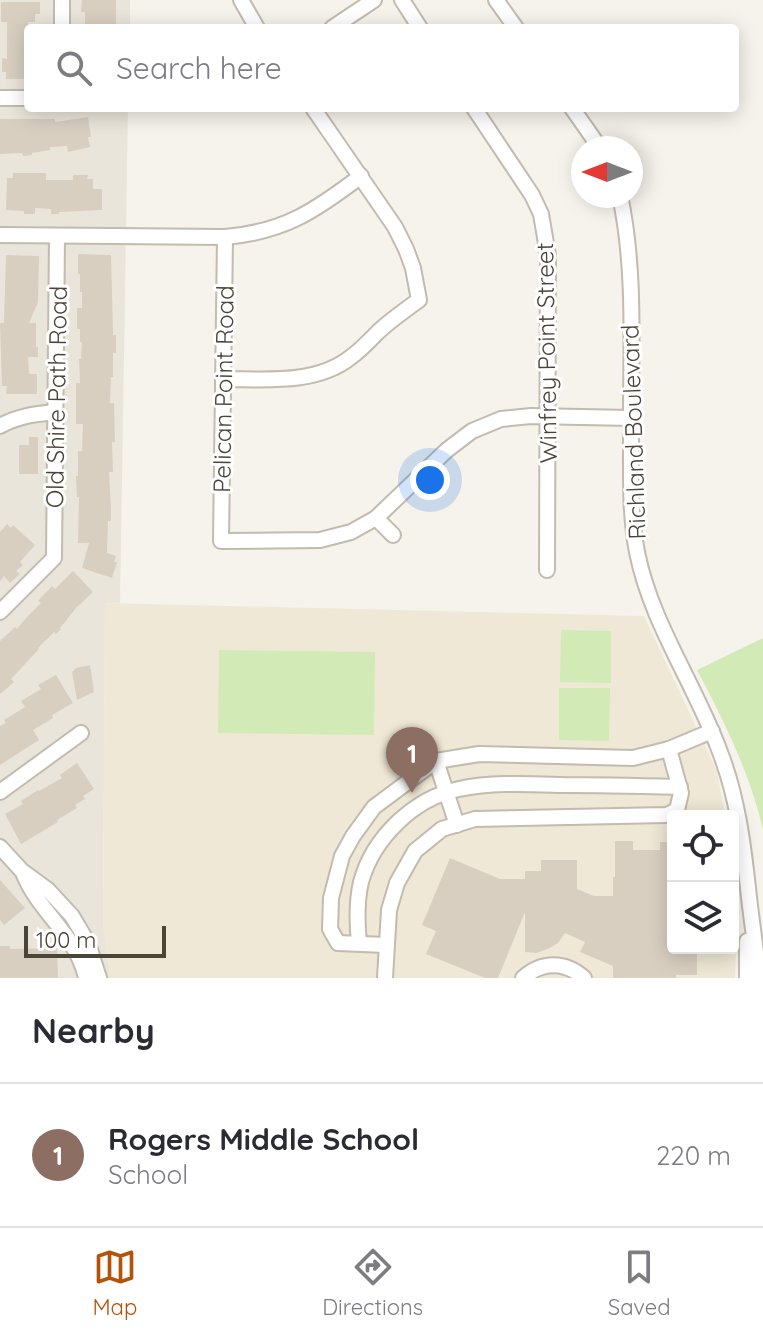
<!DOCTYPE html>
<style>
:root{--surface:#fff;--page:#f7f7f7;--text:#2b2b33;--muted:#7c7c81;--line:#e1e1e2;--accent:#b45309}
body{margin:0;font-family:Quicksand,sans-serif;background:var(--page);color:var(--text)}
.controls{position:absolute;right:24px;bottom:24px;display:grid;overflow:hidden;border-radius:8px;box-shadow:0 4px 20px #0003}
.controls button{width:72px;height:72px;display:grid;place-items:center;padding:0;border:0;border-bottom:2px solid var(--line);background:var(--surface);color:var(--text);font:40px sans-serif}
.compass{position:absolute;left:571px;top:136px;width:72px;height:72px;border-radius:50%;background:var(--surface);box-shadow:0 4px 20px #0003;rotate:270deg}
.scale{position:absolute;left:24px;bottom:20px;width:142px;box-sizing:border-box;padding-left:8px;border:4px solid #4b4439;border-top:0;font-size:22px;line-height:28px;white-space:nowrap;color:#4b4439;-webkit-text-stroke:6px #fff;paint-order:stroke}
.you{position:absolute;left:430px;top:480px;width:28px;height:28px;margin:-20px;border:6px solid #fff;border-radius:50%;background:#1a73e8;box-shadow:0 0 0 12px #1a73e833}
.badge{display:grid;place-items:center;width:52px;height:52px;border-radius:50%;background:var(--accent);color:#fff;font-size:26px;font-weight:700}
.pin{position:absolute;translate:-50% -66px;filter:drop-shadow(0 2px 4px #0008)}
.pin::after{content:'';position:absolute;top:42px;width:28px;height:24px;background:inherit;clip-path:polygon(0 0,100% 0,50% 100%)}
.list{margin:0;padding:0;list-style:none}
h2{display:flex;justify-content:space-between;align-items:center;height:104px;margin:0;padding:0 32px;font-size:34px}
h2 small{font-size:26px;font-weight:400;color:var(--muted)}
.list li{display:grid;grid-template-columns:52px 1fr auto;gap:24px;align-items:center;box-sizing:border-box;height:144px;padding:0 32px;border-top:2px solid var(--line)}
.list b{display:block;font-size:30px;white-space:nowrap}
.list p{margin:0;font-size:26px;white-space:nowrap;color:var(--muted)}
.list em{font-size:26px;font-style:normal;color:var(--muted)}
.icon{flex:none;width:44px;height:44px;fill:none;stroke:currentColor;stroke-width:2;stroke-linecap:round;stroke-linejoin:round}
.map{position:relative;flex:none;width:763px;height:978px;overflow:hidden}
.search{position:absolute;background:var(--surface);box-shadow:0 4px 20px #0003;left:24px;right:24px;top:24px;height:88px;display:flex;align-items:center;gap:20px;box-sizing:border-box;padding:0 28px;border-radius:8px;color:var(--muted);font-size:30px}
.sheet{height:248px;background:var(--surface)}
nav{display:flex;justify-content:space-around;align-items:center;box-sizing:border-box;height:112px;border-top:2px solid var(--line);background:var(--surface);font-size:22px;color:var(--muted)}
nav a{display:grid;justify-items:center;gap:4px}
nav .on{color:var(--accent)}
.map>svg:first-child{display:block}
.residential{fill:#eae5da}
.education{fill:#efe8d6}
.green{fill:#d2eab5}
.building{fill:#d8cfc1}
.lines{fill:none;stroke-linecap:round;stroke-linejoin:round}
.minor-casing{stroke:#c2bbae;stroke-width:18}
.minor{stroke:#fff;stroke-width:14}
.labels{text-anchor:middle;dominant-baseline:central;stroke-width:6;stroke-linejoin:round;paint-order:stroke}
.street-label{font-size:24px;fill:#4b4439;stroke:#fff}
</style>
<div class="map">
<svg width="763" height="978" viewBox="0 0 763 978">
<rect width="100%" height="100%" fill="#f6f3ec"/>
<!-- residential -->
<path class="residential" d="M0,0H130V28H28V108H128L120,603L105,604L103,924L111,978H0Z"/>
<!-- education -->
<path class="education" d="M105,603L644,616L717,771L725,816H673V948H733V855L739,883L735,978H111L103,924Z"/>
<!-- green -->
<g class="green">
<path d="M561,630L611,631V683L560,682Z"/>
<path d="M763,638V830C750,773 724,721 697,670Z"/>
<path d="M219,650L375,652L374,735L218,733Z"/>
<path d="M559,688H610L609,741L559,740Z"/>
</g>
<!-- building -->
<g class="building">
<path d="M82,0H116V28H85V12H81Z"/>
<path d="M1,2H40V14H35V22H28V79H6V72H2V58L7,59V22H1Z"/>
<path d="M88,117L91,137H88L90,147L68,152L67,146L50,147V150L32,153V155L23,156L22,153L0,154V119H55V122Z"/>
<path d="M13,173H46V180H73V175H88L87,179H93V189H102V210L59,212V214H51V209L35,208V214H24V211L6,210L7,178H13Z"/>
<path d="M78,254L111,255L113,332V335H116V353H113V377H111L110,403H114L115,442H112L113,472H109L111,508V521H108L107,553L116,556L114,562H117L112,578L82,568L89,543H78L79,497H77L76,476H78V451H82L83,424H76V383H80L79,359H81L82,342H80V329H77V308H82V292H80V274H78Z"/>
<path d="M6,255L39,256L38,302L29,323H36V347H38V357H28L29,374H37V394H6L7,386H2L0,323H4Z"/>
<path d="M29,437H38V474H19V445H29Z"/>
<path d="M7,524L11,528L13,525L35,545L20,562L23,565L16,571L20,574L10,583L4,576L0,581V532Z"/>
<path d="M73,571L93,592L76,608L60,628L61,629L56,634L54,632L38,648L39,649L11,679L14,682L0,694V641L15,627L17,629L26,618L41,603L38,601L52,586L55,589Z"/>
<path d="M90,665L94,692L77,700L72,672L76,668Z"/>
<path d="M56,675L73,703L52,715L53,718L33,730L39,740L0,765V726L6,723L4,720L25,707L21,701L41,689L38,685Z"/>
<path d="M77,763L94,789L83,796L85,799L75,805L77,808L57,820L58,822L21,844L5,814L23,804L21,801L38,790L39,791L62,778L60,775Z"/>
<path d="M615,841H633V850H660V842H673V948H697V975H676V978H613V966L580,952L585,942L565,933L558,943L548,949L536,953L525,952V912L498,978H485L426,954L436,931L422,925L450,858L500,879H525V871H541V860H577V889L594,896H613V877H615Z"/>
<path d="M0,880L25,908L4,925L0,920Z"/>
<path d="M0,946H10V949L57,948L58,978H0Z"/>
</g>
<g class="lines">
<defs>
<g id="minor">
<path d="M241,0L257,28"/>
<path d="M402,0L420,28"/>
<path d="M496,0L516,28"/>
<path d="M62,28V0"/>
<path d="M332,28L374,0"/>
<path d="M0,98H28"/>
<path d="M474,108L532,195L541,214L548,255L547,570"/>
<path d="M572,108L600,148"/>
<path d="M620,196C637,274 630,363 631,443C631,479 630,516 637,552C651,623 695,684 720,752C737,796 743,842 748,888C751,918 756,948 759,978"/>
<path d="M0,235L225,237C284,232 315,211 361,176"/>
<path d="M225,237L221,541L320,540L351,532L376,518L447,450L472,431L501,419L531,416L631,418"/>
<path d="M223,379C265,379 316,385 351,357C361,350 370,340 379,331C391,320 405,310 419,300L413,268L406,249L395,227L313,108"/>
<path d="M0,426C18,416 35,414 55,412"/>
<path d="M376,518L393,535"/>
<path d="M0,612L54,558L57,236"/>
<path d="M436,761L457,825"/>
<path d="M0,792L81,733"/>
<path d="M0,847L22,871L48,890L72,916L88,943L99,978"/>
<path d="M24,875C40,913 77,936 86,978"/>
<path d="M359,943C357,923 356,903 361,882C373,838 414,798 459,789C493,782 528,784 563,785C602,785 641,786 680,787"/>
<path d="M386,945L338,943L330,929L331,898L342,856L353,836L374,807L436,761L479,754L633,758L669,749"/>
<path d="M385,978L389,910L397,883L415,851L442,829L475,819L667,815L677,810L681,793L669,749L712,731"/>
<path d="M523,978C542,961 565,961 584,978"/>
<path d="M747,978V941"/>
</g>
</defs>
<!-- minor casing -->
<use href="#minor" class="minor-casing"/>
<!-- minor -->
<use href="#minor" class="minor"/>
</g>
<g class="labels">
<!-- street labels -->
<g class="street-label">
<text transform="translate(546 353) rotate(-91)">Winfrey Point Street</text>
<text transform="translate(223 389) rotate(-89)">Pelican Point Road</text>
<text transform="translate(56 397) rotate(-89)">Old Shire Path Road</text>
<text transform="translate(633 432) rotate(-92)">Richland Boulevard</text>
</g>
</g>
</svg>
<div class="controls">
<button><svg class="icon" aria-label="locate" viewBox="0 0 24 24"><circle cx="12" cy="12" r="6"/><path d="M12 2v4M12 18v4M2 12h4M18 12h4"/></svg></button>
<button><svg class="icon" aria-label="layers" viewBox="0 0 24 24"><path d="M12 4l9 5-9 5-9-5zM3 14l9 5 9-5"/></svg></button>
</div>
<svg class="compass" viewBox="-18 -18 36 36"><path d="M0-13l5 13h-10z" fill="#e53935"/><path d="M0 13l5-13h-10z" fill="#7c7c81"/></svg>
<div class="scale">100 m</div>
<div class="you"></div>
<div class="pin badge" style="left:412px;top:793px;background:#8d6e63">1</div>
<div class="search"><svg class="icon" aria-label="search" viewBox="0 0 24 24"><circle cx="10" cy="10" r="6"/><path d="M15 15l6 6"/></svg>Search here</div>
</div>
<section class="sheet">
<h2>Nearby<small></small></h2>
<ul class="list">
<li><span class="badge" style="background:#8d6e63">1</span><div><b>Rogers Middle School</b><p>School</p></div><em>220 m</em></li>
</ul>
</section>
<nav>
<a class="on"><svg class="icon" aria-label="map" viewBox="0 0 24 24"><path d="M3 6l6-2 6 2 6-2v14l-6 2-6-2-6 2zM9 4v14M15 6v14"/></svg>Map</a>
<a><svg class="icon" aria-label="directions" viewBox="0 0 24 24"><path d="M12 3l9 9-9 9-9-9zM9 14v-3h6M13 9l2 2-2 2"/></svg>Directions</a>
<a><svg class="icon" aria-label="saved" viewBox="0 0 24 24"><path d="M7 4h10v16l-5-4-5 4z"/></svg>Saved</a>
</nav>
